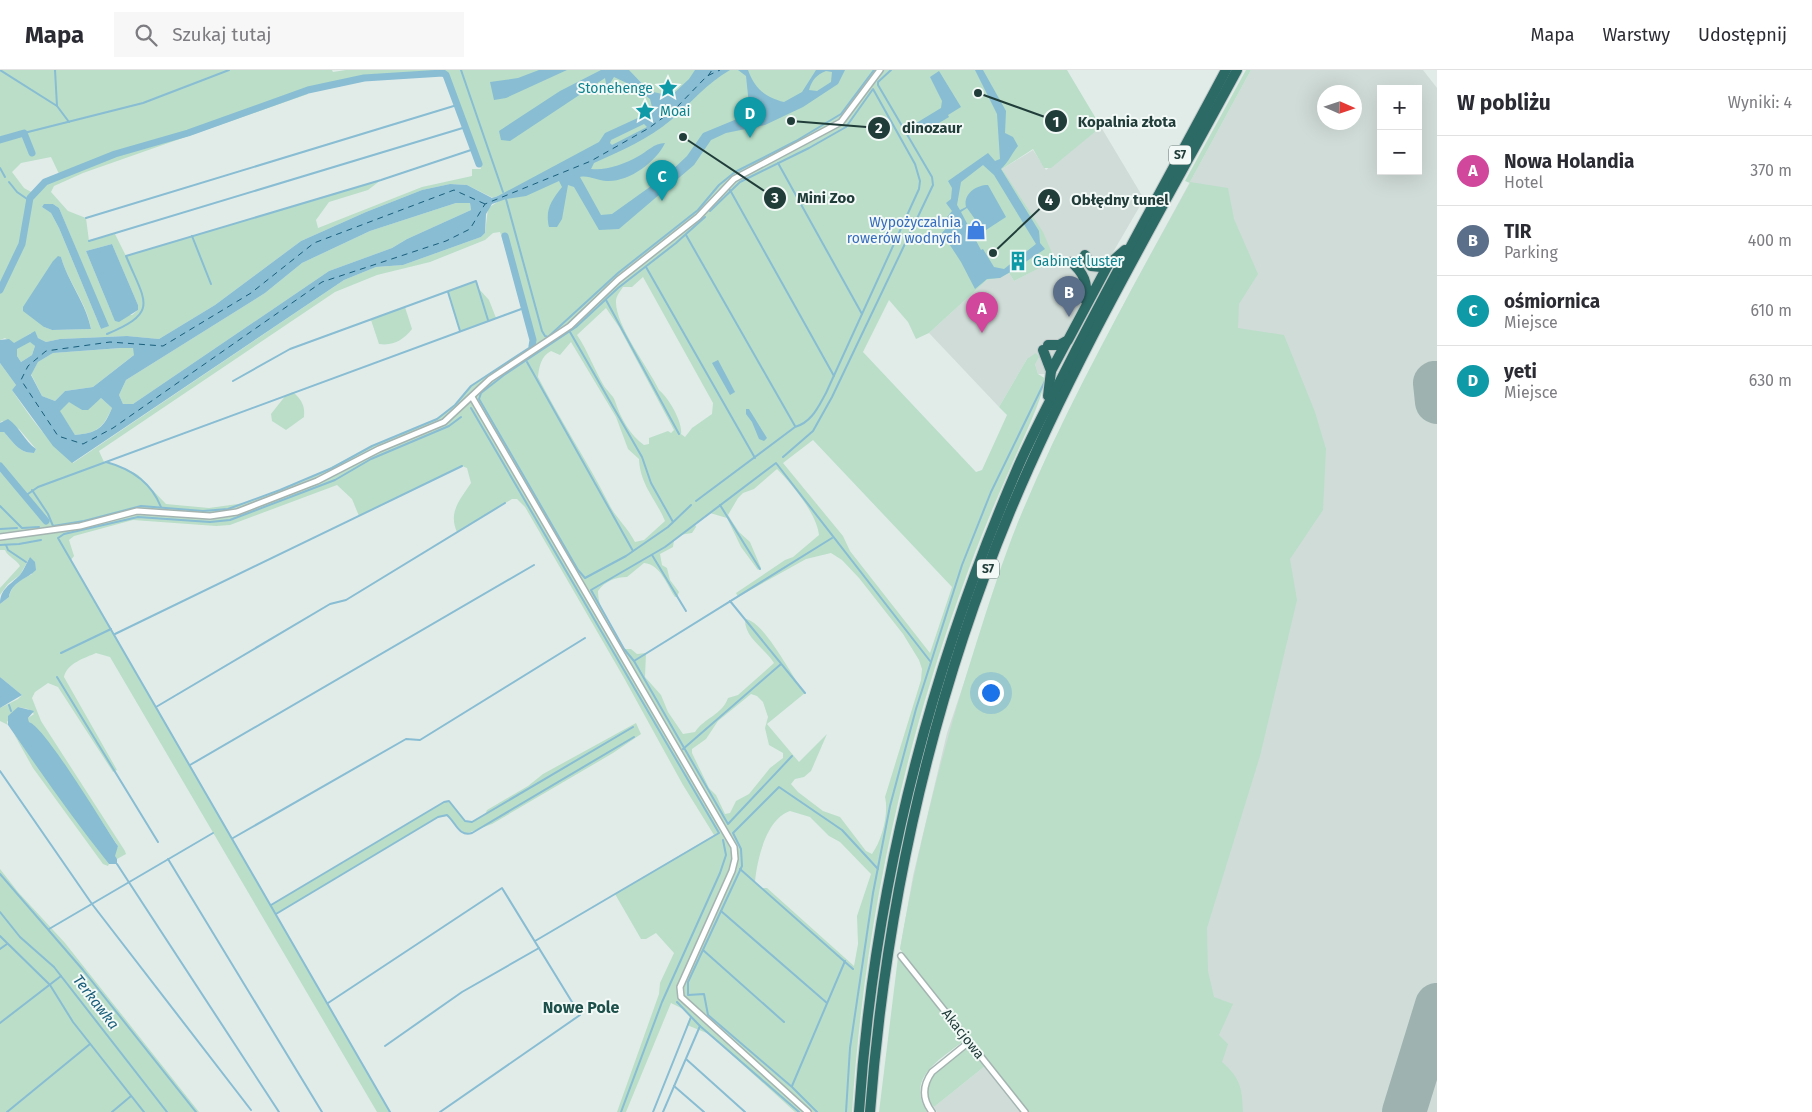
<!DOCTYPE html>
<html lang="pl">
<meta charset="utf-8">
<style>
:root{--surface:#fff;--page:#f7f7f7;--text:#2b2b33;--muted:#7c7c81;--line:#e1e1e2;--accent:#2563eb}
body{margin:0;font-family:"Fira Sans",sans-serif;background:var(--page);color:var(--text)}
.controls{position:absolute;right:15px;top:15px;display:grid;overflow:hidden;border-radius:0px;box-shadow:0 5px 20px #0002}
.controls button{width:45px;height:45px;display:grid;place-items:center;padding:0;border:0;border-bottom:1px solid var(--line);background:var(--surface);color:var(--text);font:25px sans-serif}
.compass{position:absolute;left:1317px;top:15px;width:45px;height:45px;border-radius:50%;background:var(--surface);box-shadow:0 5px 20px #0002;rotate:93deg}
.you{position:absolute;left:990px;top:622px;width:18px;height:18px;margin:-12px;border:4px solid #fff;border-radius:50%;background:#1a73e8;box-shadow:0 0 0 8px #1a73e833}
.badge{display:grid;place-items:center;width:32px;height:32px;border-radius:50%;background:var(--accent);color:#fff;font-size:16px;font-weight:700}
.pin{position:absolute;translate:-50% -41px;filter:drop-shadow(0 1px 2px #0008)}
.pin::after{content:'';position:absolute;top:26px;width:18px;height:15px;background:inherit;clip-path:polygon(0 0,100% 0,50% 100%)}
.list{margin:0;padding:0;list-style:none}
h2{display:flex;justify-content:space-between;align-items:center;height:65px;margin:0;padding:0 20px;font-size:21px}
h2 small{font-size:16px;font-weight:400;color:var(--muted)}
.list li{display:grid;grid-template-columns:32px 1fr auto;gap:15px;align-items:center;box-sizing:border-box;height:70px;padding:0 20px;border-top:1px solid var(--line)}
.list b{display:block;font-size:19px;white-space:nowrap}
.list p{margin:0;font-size:16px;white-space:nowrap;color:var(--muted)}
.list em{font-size:16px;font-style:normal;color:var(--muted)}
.icon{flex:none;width:28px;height:28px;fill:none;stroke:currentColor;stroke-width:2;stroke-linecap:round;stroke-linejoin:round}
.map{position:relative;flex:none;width:1437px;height:1042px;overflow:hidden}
header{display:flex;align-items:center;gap:30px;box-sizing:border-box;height:70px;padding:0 25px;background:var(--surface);border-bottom:1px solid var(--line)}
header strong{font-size:24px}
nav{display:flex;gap:28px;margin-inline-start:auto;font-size:18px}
.search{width:350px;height:45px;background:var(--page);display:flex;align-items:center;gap:12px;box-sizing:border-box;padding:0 18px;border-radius:0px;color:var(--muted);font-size:19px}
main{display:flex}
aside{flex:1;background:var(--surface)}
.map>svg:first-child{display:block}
.built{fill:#d0dcd8;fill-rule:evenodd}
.green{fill:#badec8;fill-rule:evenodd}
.water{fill:#88bdd3;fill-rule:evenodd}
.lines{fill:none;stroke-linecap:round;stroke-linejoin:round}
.stream{stroke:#88bdd3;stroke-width:2}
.canal{stroke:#88bdd3;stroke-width:7}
.ferry{stroke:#1a5e7b;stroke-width:1;stroke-dasharray:6 5;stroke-linecap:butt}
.runway{stroke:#9eb2af;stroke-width:44}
.street-casing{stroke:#a4b4b1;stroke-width:8}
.highway-casing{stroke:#c1c9c8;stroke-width:12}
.street{stroke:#fff;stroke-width:5}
.highway{stroke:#2c6a66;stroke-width:10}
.labels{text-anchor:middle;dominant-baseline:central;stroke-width:4;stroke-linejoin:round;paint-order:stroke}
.shield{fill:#f2f9f6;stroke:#607572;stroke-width:1}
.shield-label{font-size:12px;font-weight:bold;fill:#213d3a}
.culture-label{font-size:14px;fill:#0d838f;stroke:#f2f9f6;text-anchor:start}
.shop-label{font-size:14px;fill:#366cbe;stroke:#f2f9f6;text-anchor:end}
.street-label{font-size:14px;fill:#213d3a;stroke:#f2f9f6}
.water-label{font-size:15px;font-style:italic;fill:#1a5e7b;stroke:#f2f9f6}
.quarter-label{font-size:16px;font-weight:bold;fill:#1d504a;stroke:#f2f9f6}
.leader{fill:none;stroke:#213d3a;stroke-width:2}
.callout-dot{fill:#213d3a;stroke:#f2f9f6;stroke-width:2}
.mark-label{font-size:15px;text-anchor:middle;font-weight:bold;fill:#fff}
.callout-label{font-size:15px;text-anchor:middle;font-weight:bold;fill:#213d3a;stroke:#f2f9f6;stroke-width:4;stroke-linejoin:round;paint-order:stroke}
</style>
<header>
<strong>Mapa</strong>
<div class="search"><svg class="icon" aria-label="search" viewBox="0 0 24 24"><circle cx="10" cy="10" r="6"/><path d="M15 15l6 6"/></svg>Szukaj tutaj</div>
<nav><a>Mapa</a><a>Warstwy</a><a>Udostępnij</a></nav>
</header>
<main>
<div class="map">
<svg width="1437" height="1042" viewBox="0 0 1437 1042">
<rect width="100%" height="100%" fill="#e1ece9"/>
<!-- built -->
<g class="built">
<path d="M1251,0H1423L1437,18V1042H1028L900,879L913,806L947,663L1018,453L1053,373L1131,220ZM1381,19H1418V101H1381ZM1324,22H1354V52H1324Z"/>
<path d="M1101,57L1144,129L1076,246L1047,304H1038L1035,294L1027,289L999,337L929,263L987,210L1000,208L1009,203L1014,211L1054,190L1002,99L1033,80L1046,100Z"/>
<path d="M985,996L1021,1042H937L934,1037Z"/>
</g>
<!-- green -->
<g class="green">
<path d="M0,0H332L333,2L346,0H1067L1101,57L1051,98H1044L1033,79L1002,99L1043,162L1055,190L1014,211L1009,203L1000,208L987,210L929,263L916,269L908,252L889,230L863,282L976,402L982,400L1007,345L999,337L1027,289L1036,283L1039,287L1035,294L1038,304L1046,309C1037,342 1022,370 1009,401C990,443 973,486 958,529C899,694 863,868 852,1042H795L709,964L687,955L690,947L683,939L671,933L626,1042H617L659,924L660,913L674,883L656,863L646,869H641L615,824L714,765L683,715L624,608L525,437L517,429H512L457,462C448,442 460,430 471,413L467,398L462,396L359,446L352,429L337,415L230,455L216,456L133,450L74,466L69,470L74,486L71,490L271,835L444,732L449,731L465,751L472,752L485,745L487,740L528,716L543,704L636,653L641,664L613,683L492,754L465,764L448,746L438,747L276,844L390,1042H377L110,587L96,583C85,588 67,593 64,607L117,700L113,702L58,617L48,613L35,622L32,628L41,651L125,781L126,784L117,789L114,786L118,776C90,733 62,692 29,652L28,648L34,644L28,639L18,637L7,652L8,655L0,651V638L18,629L22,625L0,607V534L9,527C11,515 22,509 32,504L30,487L20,505L8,514L0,525V518L20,496C16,489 8,487 5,480H0V362H4C13,372 19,383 34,383L36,379L19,359L2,351L0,353V293L16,315L12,320C30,347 48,372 73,393L344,210L376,197L403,195L481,167L485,163L488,138L499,131L497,126L493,128L467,115L450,114L422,120L366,142L301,171L215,235L159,269L127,266L60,269L46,272L38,268L36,264L31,263L14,274L5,268L0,270ZM443,3L446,5L481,99H472V106L422,117L318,158L316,150L329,132L368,120L381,110L126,186L115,164L89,171L86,148L68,141L51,122L54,116L83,103L308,24V19L364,8ZM51,87L60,106L45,112L33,123L24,118L12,102L21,93ZM53,134L59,138L108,256L101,259L59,158L51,143L42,137ZM500,162L504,174L507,175L533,270L532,276L471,316L455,335L437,349L372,376L306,410L245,433L209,438L166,434L138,405L127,399L104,392L99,381L335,222L377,205L430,192L485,170L493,163ZM112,174L138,235V240L132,245L112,244L86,181ZM61,187C68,212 87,233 91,259L52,260L44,257ZM643,207L713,333L712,344L692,358L685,367L681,364C683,352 668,327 659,320C648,297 615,255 616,231C616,226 620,222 623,217H632ZM606,238L619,257L674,360L671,363L668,361L649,368V374L644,375C630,365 620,347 615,331C613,325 607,321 604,316C594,299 588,281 577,265ZM571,272L616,347L628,379L639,389C640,415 656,429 665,451L644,470L635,472C628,458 616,448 609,434C588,392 560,350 538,307C539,297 541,286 551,281L560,285ZM813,370L952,517L930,583L850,481L843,466L783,393ZM777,399C791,413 817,444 819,465L793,487L785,490L736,523L738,527L806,489L831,483L842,490L859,508L903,564L919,590L922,599L921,610L885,727C889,744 882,770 872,784L866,781L840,747L823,741L798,722L791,714L795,709L804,707L811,701L827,664L799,692L767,654L805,623C793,609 764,550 745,549C744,568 766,579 774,593L738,625L728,628C722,645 704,648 695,662L683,664L668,642L661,625L645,607L646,583L637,584L631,579H624C614,561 598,542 598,521C605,511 616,507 627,507L644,493C660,494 667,515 675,527H677L679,522L670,510L667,498L662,495L660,484L673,477L674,470L680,465L692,463L696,457L695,454L710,443L727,448L741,477L758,500L761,498L750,472L739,462L728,445L738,428L743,423L754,419ZM751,624L757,626L763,632L768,647L765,658L769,675L783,683V688L770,698L749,724L736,731L730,743L725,744L716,725L709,718L692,683V679L706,669L718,651ZM790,741L810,747L829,766L840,772L871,804L857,846L858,874L854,896L767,818H762L755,812C757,790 766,749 790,741Z"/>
<path d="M1246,0H1251L1190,112L1228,118L1234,149L1258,204L1239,234L1238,258L1284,265L1315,342L1326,379L1323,440L1290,489L1297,530L1260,686L1207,858L1208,901L1214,927L1233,934L1219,965L1228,974L1222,992C1241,1009 1242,1018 1243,1042H1028L900,879C918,775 944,674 976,574C989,533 1002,492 1018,452C1066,335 1129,224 1190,113L1185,111Z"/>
<path d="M456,133H470L471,140L407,169L392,178L329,201L133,334H123L119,325L126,310L265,223L302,193L370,161Z"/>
<path d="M476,211L479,219L489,230L496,248L460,261L448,222Z"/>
<path d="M405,237L412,259C403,270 394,276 379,274L371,250Z"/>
<path d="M30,271L35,276L32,285L21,292L17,286V278Z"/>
<path d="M122,278H133L135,284L93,317L65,321L55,331L42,326L31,304L38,292L53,283Z"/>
<path d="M293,322C302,330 305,336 304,347L286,360L272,351L271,344L286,325Z"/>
<path d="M101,328L112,338C103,358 97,363 75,365L59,341L69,331L82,340Z"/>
<path d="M14,664L109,794L108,796L103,794L33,698Z"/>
<path d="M0,799L18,822L65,873L199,1042H0Z"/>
<path d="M898,887L965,970C941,989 905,1007 927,1042H879Z"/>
<path d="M969,976L985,996L934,1037C913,1012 951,988 969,976Z"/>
</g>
<!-- water -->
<g class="water">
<path d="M539,0H567L506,28L494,30L490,12L518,8Z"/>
<path d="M601,0H629L649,21L671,26L689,9L695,0H730C707,13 691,33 671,50C649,69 620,81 594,93L591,99C605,101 625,94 637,87C647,82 654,73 665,73C656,92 629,112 607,111C598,111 589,105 580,107L601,145L612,144L668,104L687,86L703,63L737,49L749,35L746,6L738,0H748C755,19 765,27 784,32L802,22L816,0H845L838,14L803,37L765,55L726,63L711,70L694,95L619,159L599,160L574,117L568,115L562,149L557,157H549C545,140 551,131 562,117L559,111L526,126L506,129L492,134L486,144L485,163L481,167L403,195L376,197L344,210L72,393L53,376L12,320L16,315L0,293V270L9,269L14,273L35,261L38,268L46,272L60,269L127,266L159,269L215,235L301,171L366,142L422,120L450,114L467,115L492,128L498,126L599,72L605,63L653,41L650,29L633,16L614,7L607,18L605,8L510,71L501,70L499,61L560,21ZM826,1L832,2L831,12L817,21L809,20C812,10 816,5 826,1ZM644,54L647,57L612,75L610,73L611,70ZM456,133H470L471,140L407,169L392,178L329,201L133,334H123L119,325L126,310L265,223L302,193L370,161ZM30,272L35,276L32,285L21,292L17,286V279ZM121,278H133L134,285L93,317L65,321L55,331L42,326L31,305L38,292L53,283ZM101,328L112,338C104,358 97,363 75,365L60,341L69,332L82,340H88Z"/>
<path d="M975,0H983L1006,41L1005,63L1013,67L1018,76C1012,83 1008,93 1001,99L1039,161L1040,173L1045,179L1012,201L1000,208L987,209L975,219L961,192L942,163L948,156L943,152L952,141L946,133L951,129L952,118L948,111L988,83L995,91L1000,89L997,44ZM983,95L994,105L1036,174L1004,199L994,197L983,179L981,180L961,142L967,138L982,159L986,160L1006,147L988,115C975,115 963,125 966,137L960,140L957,135L961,112Z"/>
<path d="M939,1L961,37L948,45L949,47L919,65L913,55L941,38L942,31L930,7Z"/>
<path d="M44,134H53L59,138L109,256L101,259L59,158L51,143L42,137Z"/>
<path d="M112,174L138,235V240L119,252L115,251L112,244L86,181Z"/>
<path d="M58,186L61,187C68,212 86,233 91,259L52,260L44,257L23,241V237L53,191Z"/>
<path d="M718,290L735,322L730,325L712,293Z"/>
<path d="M746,339H749L767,368L764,371L759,369L752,352L746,344Z"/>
<path d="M8,349C20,357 24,371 36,379L34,383C19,383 13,372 4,362H0V353Z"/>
<path d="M30,487L35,492L36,500C27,509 11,512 9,527L0,534C0,519 10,515 20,505C24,500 27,492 30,487Z"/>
<path d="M0,607L22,625L0,638Z"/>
<path d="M18,637L34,641L28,648L29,652C46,658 104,756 118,776L115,786L117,789V794H109C74,750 41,703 8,655V646Z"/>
</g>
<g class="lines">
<!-- stream -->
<g class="stream">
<path d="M0,0L57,36L69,52"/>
<path d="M55,0L57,36"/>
<path d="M461,0L503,122"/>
<path d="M24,63L143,33L229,0"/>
<path d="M778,93L862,244"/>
<path d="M0,98L5,107"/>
<path d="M9,112L17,122L30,131"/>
<path d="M730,120L834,306"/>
<path d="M506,129L542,261L545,266L548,267L618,203L698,140L719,115L735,102L796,71L841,44L874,0"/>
<path d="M86,148L457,35"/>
<path d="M686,165L795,356"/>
<path d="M192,166L211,214"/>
<path d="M89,171L466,57"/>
<path d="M646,197L755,388"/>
<path d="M448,222L460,261"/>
<path d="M606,230L679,364"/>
<path d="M570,262L642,387L651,413L673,452"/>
<path d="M107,264C160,242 145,232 126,186L381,110L474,79"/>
<path d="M527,292L633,481"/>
<path d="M233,311L290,279L476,211L488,250"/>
<path d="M471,338L719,763L535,871"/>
<path d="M783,387L813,361L832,327L933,115L932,107L878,15V12L891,0"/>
<path d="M106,392C132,399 151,412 161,437"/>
<path d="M32,420L48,444L53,456L84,451L141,436L203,441L228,439L280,420L332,398L372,376L437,349L455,335L471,316L532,276"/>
<path d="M25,426L38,417L524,238"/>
<path d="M696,431L795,357C812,352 818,337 826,323L919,119L920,111L915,94L873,19L846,57L809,78L740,112L710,141"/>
<path d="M691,435L668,457L626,486L585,508L578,500L479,329L481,323L504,305L576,257L618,218L676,173L705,147"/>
<path d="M720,435L760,499"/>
<path d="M0,436L22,458L39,457"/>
<path d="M0,459L17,458"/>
<path d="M0,475L19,474L41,470"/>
<path d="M6,475L8,480L26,492"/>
<path d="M652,485L686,541"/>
<path d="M730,531L805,623"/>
<path d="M115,564L462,396"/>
<path d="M61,583L111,559"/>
<path d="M634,591L832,468"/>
<path d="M57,607L158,772"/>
<path d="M9,635L11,641"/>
<path d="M156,637L330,534L346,530L505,433"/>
<path d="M683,679L781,594"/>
<path d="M792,686L728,754L634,591L624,579L591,520L665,477L776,393L930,591"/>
<path d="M190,695L534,495"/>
<path d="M0,701L92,834L251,1040"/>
<path d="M233,768L406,669L420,670L585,568"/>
<path d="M168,789L322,1042"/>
<path d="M117,794L279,1042"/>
<path d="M740,799L853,899"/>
<path d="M0,804L83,900L196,1042"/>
<path d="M271,835L444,732L449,731L465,751L472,752L633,657"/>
<path d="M721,841L827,933"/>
<path d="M0,842L20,867L54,897L167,1042"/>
<path d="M276,844L438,747L447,745C456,753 459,767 472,763L634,667"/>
<path d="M49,859L213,763"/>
<path d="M0,866L50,915L73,952L144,1042"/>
<path d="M0,879L7,874"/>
<path d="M703,880L784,952"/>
<path d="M677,932L700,956L799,1042"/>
<path d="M328,933L502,818L580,945L440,1042"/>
<path d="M0,953L61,906"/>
<path d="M385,976L462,922L539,878"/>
<path d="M686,989L745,1042"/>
<path d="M674,1016L704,1042"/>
<path d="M792,1016L845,891"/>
<path d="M7,1042L90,974"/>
<path d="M112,1042L131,1026"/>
<path d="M390,1042L58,468L64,464L138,447L210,452L230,450L335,410L371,389L449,356L461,347"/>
<path d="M621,1042L662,932L720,803L726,785L723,770"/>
<path d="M653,1042L691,947"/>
<path d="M663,1042L700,956"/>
<path d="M817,1042L792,1017L708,945L704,924L688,925V912L742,796L741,779L733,763L779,717L842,760L878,799"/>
<path d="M846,1042L850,978L873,823L890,736L916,639L962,495L991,422L1045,311"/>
</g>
<!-- canal -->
<g class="canal">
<path d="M0,70L24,63L32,83"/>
<path d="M505,166L533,270L532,276"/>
<path d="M0,220L22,174L30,128L45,112L115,84L188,63L308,20L364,8L443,3L446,5L479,94"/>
<path d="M0,396L46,451"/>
</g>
<!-- ferry -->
<g class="ferry">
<path d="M708,6L712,0"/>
<path d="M485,134L454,120L314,173L251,223L163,276L110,272L46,281L28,296L21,310L58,366L83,374L113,358L322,212L446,171L470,159L485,134L591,91L649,58L676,38L707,6L720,0"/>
</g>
<!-- runway -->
<g class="runway">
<path d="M1435,313L1437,332"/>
<path d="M1404,1042L1437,935"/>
</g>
<defs>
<g id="street">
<path d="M472,327L734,777L735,789L732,801L680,917L681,927L808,1042"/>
<path d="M0,467L80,456L137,441L210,446L237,442L317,411L379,379L444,352L490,309L570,256L618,210L698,147L734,109L841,52L880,0"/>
<path d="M901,886L1025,1042"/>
<path d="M932,1042C922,1029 922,1016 932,1002L969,972"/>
</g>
<g id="highway">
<path d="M1085,185L1091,196L1101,197L1108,195"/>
<path d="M1071,192C1084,203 1088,213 1086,231"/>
<path d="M1048,275H1059L1068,270L1108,195L1125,180"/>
<path d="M1043,280L1051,301L1048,326"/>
<path d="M1051,301L1067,271"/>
<path d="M859,1042C874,819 929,602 1018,397C1035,358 1056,320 1075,282C1124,187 1176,94 1226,0"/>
<path d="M870,1042C886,836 930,635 1009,444C1073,290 1158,146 1237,0"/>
</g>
</defs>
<!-- street casing -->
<use href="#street" class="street-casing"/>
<!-- highway casing -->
<use href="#highway" class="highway-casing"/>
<!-- street -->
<use href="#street" class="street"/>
<!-- highway -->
<use href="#highway" class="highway"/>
</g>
<!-- icons -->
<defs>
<symbol id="sight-bare" viewBox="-9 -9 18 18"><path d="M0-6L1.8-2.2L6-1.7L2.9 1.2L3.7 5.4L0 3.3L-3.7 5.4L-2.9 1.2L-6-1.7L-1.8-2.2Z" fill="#0f9aa8" stroke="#f2f9f6" stroke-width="2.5" paint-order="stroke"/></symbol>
<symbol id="shop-bare" viewBox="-9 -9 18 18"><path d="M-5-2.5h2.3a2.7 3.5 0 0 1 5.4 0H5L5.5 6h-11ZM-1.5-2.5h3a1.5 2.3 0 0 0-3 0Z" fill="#3f7fe0" stroke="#f2f9f6" stroke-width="2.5" paint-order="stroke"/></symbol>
<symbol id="building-bare" viewBox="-9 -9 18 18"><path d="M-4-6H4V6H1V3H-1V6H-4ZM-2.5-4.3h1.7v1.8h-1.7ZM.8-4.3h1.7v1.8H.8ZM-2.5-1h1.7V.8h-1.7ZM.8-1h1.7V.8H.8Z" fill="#0f9aa8" stroke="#f2f9f6" stroke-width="2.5" paint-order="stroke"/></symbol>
</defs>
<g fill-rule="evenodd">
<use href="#sight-bare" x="654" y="4" width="28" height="28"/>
<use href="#sight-bare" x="631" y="27" width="28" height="28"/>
<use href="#shop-bare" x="962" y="146" width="28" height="28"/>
<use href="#building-bare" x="1004" y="177" width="28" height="28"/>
</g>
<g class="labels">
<!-- shield labels -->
<g class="shield">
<rect x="1169" y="75.5" width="22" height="19" rx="4"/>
<rect x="977" y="489.5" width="22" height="19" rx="4"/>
</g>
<g class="shield-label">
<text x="1180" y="85">S7</text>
<text x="988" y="499">S7</text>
</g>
<!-- culture labels -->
<g class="culture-label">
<text x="653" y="18" text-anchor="end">Stonehenge</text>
<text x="660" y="41">Moai</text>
<text x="1033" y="191">Gabinet luster</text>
</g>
<!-- shop labels -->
<g class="shop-label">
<text x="961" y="152">Wypożyczalnia<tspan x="961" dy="16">rowerów wodnych</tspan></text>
</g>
<!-- street labels -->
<g class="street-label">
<text transform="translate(963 964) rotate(52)">Akacjowa</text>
</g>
<!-- water labels -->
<g class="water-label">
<text transform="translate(96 932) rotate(52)">Terkawka</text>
</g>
<!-- quarter labels -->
<g class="quarter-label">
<text x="581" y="937">Nowe Pole</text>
</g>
</g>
<!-- callouts -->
<path class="leader" d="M978 23L1056 51M791 51L879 58M683 67L775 128M993 183L1049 130"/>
<g class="callout-dot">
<circle cx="978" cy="23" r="5"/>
<circle cx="791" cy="51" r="5"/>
<circle cx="683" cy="67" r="5"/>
<circle cx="993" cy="183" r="5"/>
<circle cx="1056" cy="51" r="12"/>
<circle cx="879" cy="58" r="12"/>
<circle cx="775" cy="128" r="12"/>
<circle cx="1049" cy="130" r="12"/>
</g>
<g class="mark-label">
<text x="1056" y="57">1</text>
<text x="879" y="63">2</text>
<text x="775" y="133">3</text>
<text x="1049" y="135">4</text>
</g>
<g class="callout-label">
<text x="1127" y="57">Kopalnia złota</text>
<text x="932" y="63">dinozaur</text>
<text x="826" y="133">Mini Zoo</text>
<text x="1120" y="135">Obłędny tunel</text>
</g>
</svg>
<div class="controls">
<button>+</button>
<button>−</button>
</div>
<svg class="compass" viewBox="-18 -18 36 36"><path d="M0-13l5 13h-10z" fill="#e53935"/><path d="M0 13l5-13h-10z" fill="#7c7c81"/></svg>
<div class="you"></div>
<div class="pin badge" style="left:982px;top:263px;background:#d1479c">A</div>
<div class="pin badge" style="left:1069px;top:247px;background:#5c6f8a">B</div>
<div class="pin badge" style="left:662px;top:131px;background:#0f9aa8">C</div>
<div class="pin badge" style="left:750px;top:68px;background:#0f9aa8">D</div>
</div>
<aside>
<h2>W pobliżu<small>Wyniki: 4</small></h2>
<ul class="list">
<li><span class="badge" style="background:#d1479c">A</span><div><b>Nowa Holandia</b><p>Hotel</p></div><em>370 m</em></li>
<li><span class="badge" style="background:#5c6f8a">B</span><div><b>TIR</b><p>Parking</p></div><em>400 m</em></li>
<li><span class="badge" style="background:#0f9aa8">C</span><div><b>ośmiornica</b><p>Miejsce</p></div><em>610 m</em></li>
<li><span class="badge" style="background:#0f9aa8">D</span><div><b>yeti</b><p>Miejsce</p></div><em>630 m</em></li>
</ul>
</aside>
</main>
